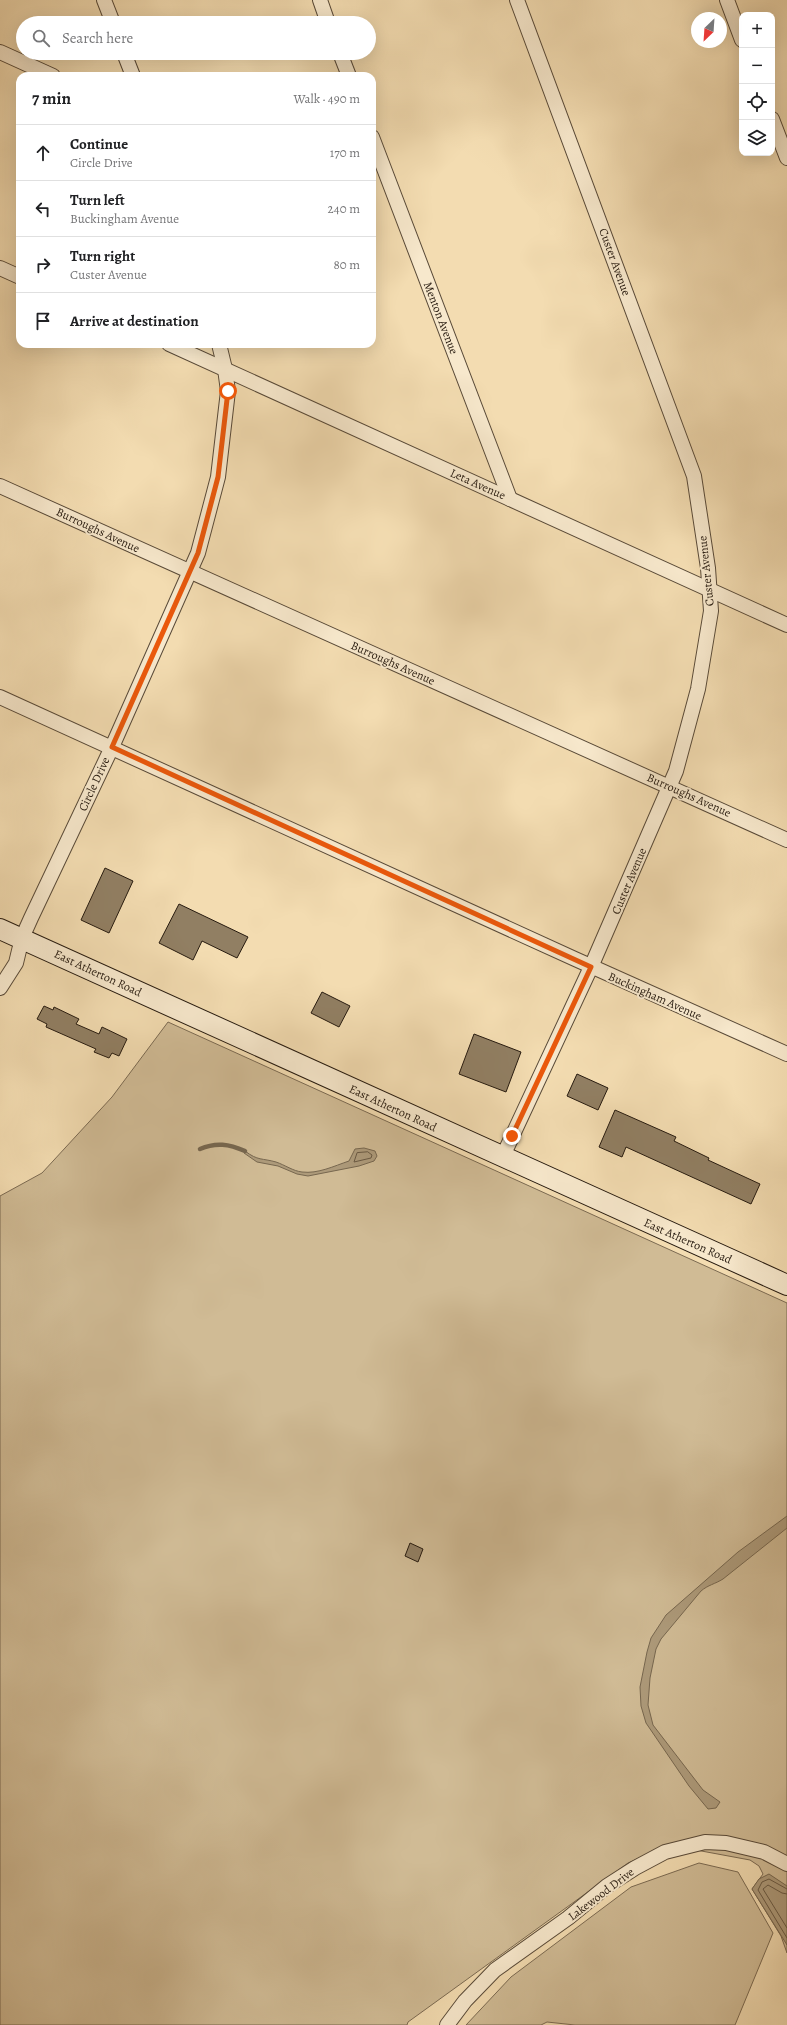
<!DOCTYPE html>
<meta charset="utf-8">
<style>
:root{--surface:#fff;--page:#f6f6f6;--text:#202124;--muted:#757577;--line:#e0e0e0}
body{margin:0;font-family:Alegreya,serif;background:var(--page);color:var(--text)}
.controls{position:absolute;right:12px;top:12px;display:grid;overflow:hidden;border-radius:8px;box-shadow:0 4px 16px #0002}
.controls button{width:36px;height:36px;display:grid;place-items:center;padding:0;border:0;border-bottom:1px solid var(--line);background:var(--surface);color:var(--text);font:20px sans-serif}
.compass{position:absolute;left:691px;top:12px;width:36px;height:36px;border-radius:50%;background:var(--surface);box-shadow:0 4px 16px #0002;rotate:205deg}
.stop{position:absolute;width:12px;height:12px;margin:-9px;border:3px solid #ea580c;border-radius:50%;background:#fff}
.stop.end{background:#ea580c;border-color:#fff;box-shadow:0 1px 4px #0008}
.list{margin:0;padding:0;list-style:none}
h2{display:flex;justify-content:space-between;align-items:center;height:52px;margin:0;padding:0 16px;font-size:17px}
h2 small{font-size:13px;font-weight:400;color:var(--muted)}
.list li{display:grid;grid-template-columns:26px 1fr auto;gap:12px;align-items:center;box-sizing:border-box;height:56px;padding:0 16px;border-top:1px solid var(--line)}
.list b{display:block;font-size:15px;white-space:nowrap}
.list p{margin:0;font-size:13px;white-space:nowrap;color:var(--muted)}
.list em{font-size:13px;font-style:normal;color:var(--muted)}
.icon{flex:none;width:22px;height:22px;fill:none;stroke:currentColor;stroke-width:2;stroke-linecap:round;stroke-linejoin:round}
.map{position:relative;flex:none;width:787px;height:2025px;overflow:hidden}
.search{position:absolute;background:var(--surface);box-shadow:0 4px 16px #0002;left:16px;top:16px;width:360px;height:44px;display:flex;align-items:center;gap:10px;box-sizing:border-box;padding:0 14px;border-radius:22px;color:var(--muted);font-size:15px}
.panel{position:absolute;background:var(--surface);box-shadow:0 4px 16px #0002;left:16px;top:72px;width:360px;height:276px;border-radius:12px}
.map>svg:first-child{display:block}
.green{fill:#d0bb95;stroke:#7b6a52}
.water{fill:#ad9a7a;stroke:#77674f}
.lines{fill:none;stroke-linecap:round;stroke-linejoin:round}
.shore{stroke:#6a5a44;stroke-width:1}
.stream{stroke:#77674f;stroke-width:4.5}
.building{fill:#917f63;stroke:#261a0f}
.street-casing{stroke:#594a38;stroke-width:16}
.secondary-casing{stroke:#261a0f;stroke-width:22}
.street{stroke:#f7e8cc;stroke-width:14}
.secondary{stroke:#f7e8cc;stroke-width:20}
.route{stroke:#ea580c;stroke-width:5}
.labels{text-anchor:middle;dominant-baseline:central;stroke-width:4;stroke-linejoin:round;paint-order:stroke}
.street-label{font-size:12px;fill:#261a0f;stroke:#f7e8cc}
</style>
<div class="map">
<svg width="787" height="2025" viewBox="0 0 787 2025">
<rect width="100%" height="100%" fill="#f3dcb1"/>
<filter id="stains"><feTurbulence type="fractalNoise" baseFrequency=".005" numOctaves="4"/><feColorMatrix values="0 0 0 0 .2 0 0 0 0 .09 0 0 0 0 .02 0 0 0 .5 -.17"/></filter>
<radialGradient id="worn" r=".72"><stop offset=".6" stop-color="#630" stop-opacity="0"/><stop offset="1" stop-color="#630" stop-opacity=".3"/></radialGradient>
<!-- green -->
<g class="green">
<path d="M168,1022L787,1303V1953L781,1936L752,1889L763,1874L759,1866L750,1860L669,1845L628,1863L408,2022L407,2025H0V1196L42,1173L112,1097Z"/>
<path d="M699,1863L738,1872L773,1933L735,2025H575L547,2022L541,2025H466L511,1977L631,1887Z"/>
</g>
<!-- water -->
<g class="water">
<path d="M364,1148L375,1151L377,1156L374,1161L359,1166L308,1176L297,1174L278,1166L257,1162L244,1153L245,1151C258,1161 262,1158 276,1162C285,1165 293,1171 302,1172C318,1174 334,1166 349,1161L355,1149Z"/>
<path d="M787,1516V1528L723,1579C715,1584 708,1585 701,1591L661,1639L656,1649L650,1678L648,1705L653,1725L703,1790L720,1802L716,1808L708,1809L689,1786L646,1723L641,1706L640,1687L647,1652L651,1638L666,1615L738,1552Z"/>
<path d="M769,1874L787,1886V1945L752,1889L759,1879Z"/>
</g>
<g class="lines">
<!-- shore -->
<g class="shore">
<path d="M368,1152L372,1155L371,1158L354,1162L357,1153Z"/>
<path d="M787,1889L769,1879L762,1882L758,1890L787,1938"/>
<path d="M787,1894L782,1893L768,1885L763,1889L787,1928"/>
</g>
<!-- stream -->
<path class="stream" d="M200,1149C216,1142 229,1144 245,1151"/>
</g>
<!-- building -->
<g class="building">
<path d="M105,868L133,881L109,933L81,920Z"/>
<path d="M179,904L248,937L237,958L202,941L193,960L159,943Z"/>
<path d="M322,992L350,1006L339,1027L311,1013Z"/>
<path d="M44,1006L53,1010L54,1007L79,1019L76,1024L99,1034L102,1027L127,1039L119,1056L112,1053L109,1058L94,1052L96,1049L46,1027L47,1024L37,1019Z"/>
<path d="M474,1034L521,1052L506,1092L459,1074Z"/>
<path d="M577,1074L608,1088L598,1110L567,1096Z"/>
<path d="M615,1110L676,1137L674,1141L709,1158L708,1160L760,1184L751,1204L626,1147L622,1157L599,1147Z"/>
<path d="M410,1543L423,1549L418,1562L405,1556Z"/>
</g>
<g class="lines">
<defs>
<g id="street">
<path d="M104,0L113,23"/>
<path d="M320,0L328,23"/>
<path d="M727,0L742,40"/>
<path d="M0,52L53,76"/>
<path d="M124,53L133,76"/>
<path d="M340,53L349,76"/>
<path d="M772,119L787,158"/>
<path d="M372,137L510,499"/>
<path d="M0,268L20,277"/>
<path d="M169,344L787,625"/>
<path d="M0,486L787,840"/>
<path d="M0,697L575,959L787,1054"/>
<path d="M0,988L16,963L22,938L31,918L112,747L198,553L218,477L228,391L225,369L219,344"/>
<path d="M502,1158L591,967L676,771L698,689L711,611L708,568L694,476L517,0"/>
<path d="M447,2025L465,2001L495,1970L568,1918L607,1886L635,1868L665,1852L705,1842L726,1843L764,1852L787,1864"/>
</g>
<path id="secondary" d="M0,929L787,1285"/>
</defs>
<!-- street casing -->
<use href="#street" class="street-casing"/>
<!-- secondary casing -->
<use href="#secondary" class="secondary-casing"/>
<!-- street -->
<use href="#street" class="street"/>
<!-- secondary -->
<use href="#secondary" class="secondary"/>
</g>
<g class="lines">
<!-- route -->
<path class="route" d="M228,391L218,477L198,553L112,747L591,967L512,1136"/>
</g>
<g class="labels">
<!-- street labels -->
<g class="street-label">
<text transform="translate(615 262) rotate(70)">Custer Avenue</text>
<text transform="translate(441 318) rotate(69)">Menton Avenue</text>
<text transform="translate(478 484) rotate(24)">Leta Avenue</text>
<text transform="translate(98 530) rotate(25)">Burroughs Avenue</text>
<text transform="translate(706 571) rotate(-96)">Custer Avenue</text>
<text transform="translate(393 663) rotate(24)">Burroughs Avenue</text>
<text transform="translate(94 784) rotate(-65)">Circle Drive</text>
<text transform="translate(689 795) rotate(24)">Burroughs Avenue</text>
<text transform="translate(629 881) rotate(-67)">Custer Avenue</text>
<text transform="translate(98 973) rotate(25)">East Atherton Road</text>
<text transform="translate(655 996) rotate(24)">Buckingham Avenue</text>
<text transform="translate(393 1108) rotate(25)">East Atherton Road</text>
<text transform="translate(688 1241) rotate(24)">East Atherton Road</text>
<text transform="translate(601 1894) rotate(-37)">Lakewood Drive</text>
</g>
</g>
<rect width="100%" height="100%" filter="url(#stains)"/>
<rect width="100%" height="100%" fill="url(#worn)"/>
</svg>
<div class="controls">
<button>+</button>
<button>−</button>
<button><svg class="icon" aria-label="locate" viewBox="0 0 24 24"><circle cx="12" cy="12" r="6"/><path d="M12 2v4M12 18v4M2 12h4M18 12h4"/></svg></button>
<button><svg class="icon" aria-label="layers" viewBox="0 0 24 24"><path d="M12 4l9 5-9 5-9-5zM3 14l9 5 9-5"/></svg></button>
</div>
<svg class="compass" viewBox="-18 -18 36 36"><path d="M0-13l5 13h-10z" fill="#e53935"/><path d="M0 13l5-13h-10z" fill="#757577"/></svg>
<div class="stop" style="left:228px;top:391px"></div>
<div class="stop end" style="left:512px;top:1136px"></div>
<div class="search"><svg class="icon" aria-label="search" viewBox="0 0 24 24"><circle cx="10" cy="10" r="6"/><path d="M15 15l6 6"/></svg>Search here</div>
<section class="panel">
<h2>7 min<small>Walk · 490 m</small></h2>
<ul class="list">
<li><svg class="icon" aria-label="ahead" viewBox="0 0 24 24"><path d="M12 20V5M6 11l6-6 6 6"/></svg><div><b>Continue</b><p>Circle Drive</p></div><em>170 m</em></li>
<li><svg class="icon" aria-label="left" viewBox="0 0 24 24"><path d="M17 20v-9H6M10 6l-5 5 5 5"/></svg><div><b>Turn left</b><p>Buckingham Avenue</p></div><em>240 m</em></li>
<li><svg class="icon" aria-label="right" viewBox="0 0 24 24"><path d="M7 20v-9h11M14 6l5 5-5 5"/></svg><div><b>Turn right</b><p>Custer Avenue</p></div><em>80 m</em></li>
<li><svg class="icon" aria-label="arrive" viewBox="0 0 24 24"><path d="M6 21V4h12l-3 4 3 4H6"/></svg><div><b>Arrive at destination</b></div></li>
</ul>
</section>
</div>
